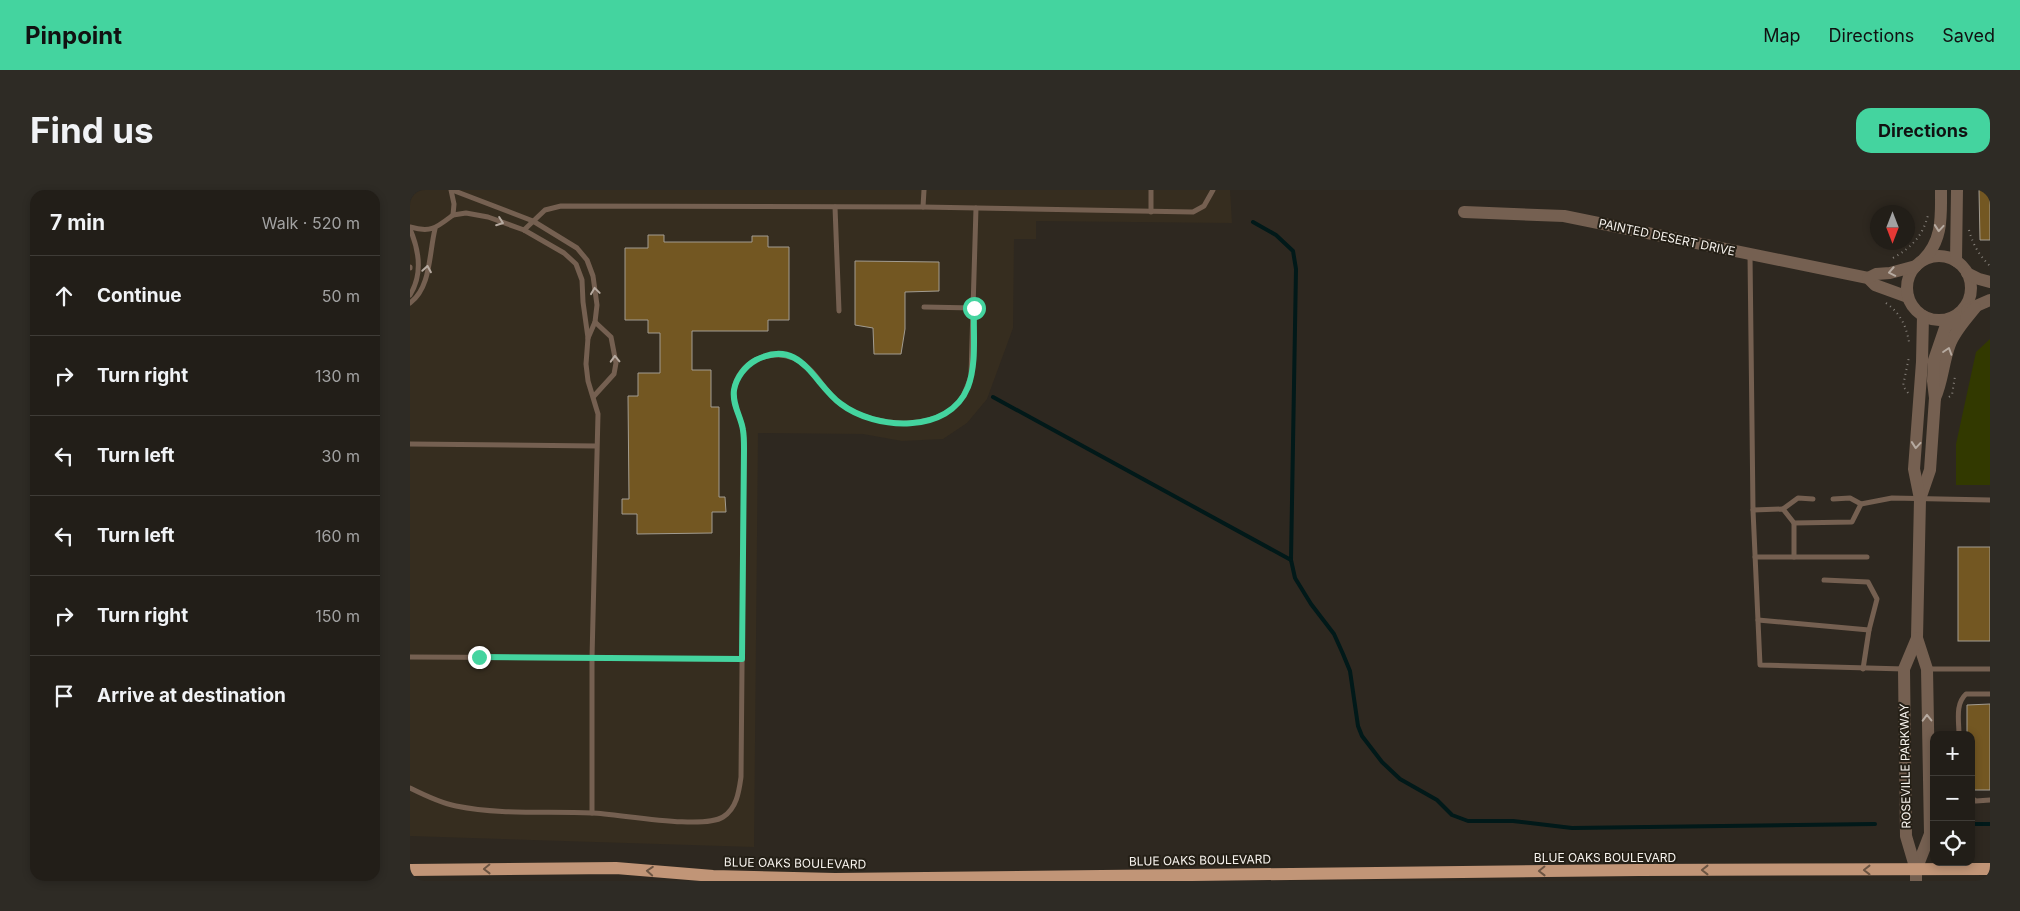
<!DOCTYPE html>
<meta charset="utf-8">
<style>
:root{--surface:#221e18;--page:#2e2b25;--text:#f1f3f6;--muted:#a2a2a2;--line:#3f3c37;--accent:#44d49f}
body{margin:0;font-family:Inter,sans-serif;background:var(--page);color:var(--text)}
.controls{position:absolute;right:15px;bottom:15px;display:grid;overflow:hidden;border-radius:10px;box-shadow:0 2px 8px #0003}
.controls button{width:45px;height:45px;display:grid;place-items:center;padding:0;border:0;border-bottom:1px solid var(--line);background:var(--surface);color:var(--text);font:25px sans-serif}
.compass{position:absolute;left:1460px;top:15px;width:45px;height:45px;border-radius:50%;background:var(--surface);box-shadow:0 2px 8px #0003;rotate:180deg}
.stop{position:absolute;width:15px;height:15px;margin:-11px;border:4px solid #44d49f;border-radius:50%;background:#fff}
.stop.end{background:#44d49f;border-color:#fff;box-shadow:0 1px 5px #0008}
.list{margin:0;padding:0;list-style:none}
h2{display:flex;justify-content:space-between;align-items:center;height:65px;margin:0;padding:0 20px;font-size:21px}
h2 small{font-size:16px;font-weight:400;color:var(--muted)}
.list li{display:grid;grid-template-columns:32px 1fr auto;gap:15px;align-items:center;box-sizing:border-box;height:80px;padding:0 20px;border-top:1px solid var(--line)}
.list b{display:block;font-size:19px;white-space:nowrap}
.list em{font-size:16px;font-style:normal;color:var(--muted)}
.icon{flex:none;width:28px;height:28px;fill:none;stroke:currentColor;stroke-width:2;stroke-linecap:round;stroke-linejoin:round}
.map{position:relative;flex:none;width:1580px;height:691px;overflow:hidden;border-radius:15px}
header{display:flex;align-items:center;gap:30px;box-sizing:border-box;height:70px;padding:0 25px;background:var(--accent);color:#111}
header strong{font-size:24px}
nav{display:flex;gap:28px;margin-inline-start:auto;font-size:18px}
.intro{display:flex;align-items:center;justify-content:space-between;box-sizing:border-box;height:120px;padding:0 30px}
h1{margin:0;font-size:35px}
.button{padding:12px 22px;border-radius:15px;background:var(--accent);color:#111;font-size:18px;font-weight:700}
main{display:flex;gap:30px;padding:0 30px}
aside{flex:1;background:var(--surface);border-radius:15px;box-shadow:0 2px 8px #0003}
.map>svg:first-child{display:block}
.built{fill:#362d1f}
.green{fill:#323900}
.lines{fill:none;stroke-linecap:round;stroke-linejoin:round}
.stream{stroke:#011919;stroke-width:4}
.building{fill:#735722;stroke:#a29c91}
.path{stroke:#86807a;stroke-width:2;stroke-dasharray:1 4;stroke-linecap:butt}
.service{stroke:#756051;stroke-width:5}
.tertiary{stroke:#756051;stroke-width:12}
.primary{stroke:#c19577;stroke-width:12}
.oneway{stroke:#b6aaa0}
.oneway2{stroke:#6b5442}
.route{stroke:#44d49f;stroke-width:6}
.labels{text-anchor:middle;dominant-baseline:central;stroke-width:4;stroke-linejoin:round;paint-order:stroke}
.street-label{font-size:12px;fill:#f8f4ef;stroke:#241f16}
</style>
<header>
<strong>Pinpoint</strong>
<nav><a>Map</a><a>Directions</a><a>Saved</a></nav>
</header>
<div class="intro"><h1>Find us</h1><a class="button">Directions</a></div>
<main>
<aside>
<h2>7 min<small>Walk · 520 m</small></h2>
<ul class="list">
<li><svg class="icon" aria-label="ahead" viewBox="0 0 24 24"><path d="M12 20V5M6 11l6-6 6 6"/></svg><div><b>Continue</b></div><em>50 m</em></li>
<li><svg class="icon" aria-label="right" viewBox="0 0 24 24"><path d="M7 20v-9h11M14 6l5 5-5 5"/></svg><div><b>Turn right</b></div><em>130 m</em></li>
<li><svg class="icon" aria-label="left" viewBox="0 0 24 24"><path d="M17 20v-9H6M10 6l-5 5 5 5"/></svg><div><b>Turn left</b></div><em>30 m</em></li>
<li><svg class="icon" aria-label="left" viewBox="0 0 24 24"><path d="M17 20v-9H6M10 6l-5 5 5 5"/></svg><div><b>Turn left</b></div><em>160 m</em></li>
<li><svg class="icon" aria-label="right" viewBox="0 0 24 24"><path d="M7 20v-9h11M14 6l5 5-5 5"/></svg><div><b>Turn right</b></div><em>150 m</em></li>
<li><svg class="icon" aria-label="arrive" viewBox="0 0 24 24"><path d="M6 21V4h12l-3 4 3 4H6"/></svg><div><b>Arrive at destination</b></div></li>
</ul>
</aside>
<div class="map">
<svg width="1580" height="691" viewBox="0 0 1580 691">
<rect width="100%" height="100%" fill="#2e2820"/>
<!-- built -->
<path class="built" d="M0,0H820L822,33L626,31V49H604L603,138L577,209L557,233L533,249L492,251L453,244L348,243L344,657L0,646Z"/>
<!-- green -->
<path class="green" d="M1580,149V295H1546V254L1566,162Z"/>
<g class="lines">
<!-- stream -->
<g class="stream">
<path d="M843,32L866,45L883,61L886,79L881,370L885,388L901,414L924,444L933,464L940,481L948,536L952,546L972,572L990,589L1027,610L1042,625L1058,631H1103L1162,638L1465,634"/>
<path d="M583,207L881,370"/>
<path d="M1561,634H1580"/>
</g>
</g>
<!-- building -->
<g class="building">
<path d="M1569,0H1580V50H1570Z"/>
<path d="M238,45H254V52H342V46H358V57H379V130H358V141H282V180H301V217H309V307H315L316,322H302V343L227,344V324H212V309H219L218,206H228V183H250V143H238V130H215V58H238Z"/>
<path d="M445,71L529,72V101L495,102V139L491,164H464L463,138L445,135Z"/>
<rect x="1548" y="357" width="32" height="94"/>
<path d="M1580,514V600H1561V545H1557V515Z"/>
</g>
<g class="lines">
<!-- path -->
<g class="path">
<path d="M1559,40C1563,55 1569,65 1580,76"/>
<path d="M1483,68C1501,58 1513,46 1518,25"/>
<path d="M1476,113C1490,123 1496,135 1499,152"/>
<path d="M1498,203L1493,196L1499,167"/>
<path d="M1539,207L1542,205L1545,186"/>
</g>
<!-- service -->
<g class="service">
<path d="M42,0L123,31L167,58L177,70L183,86L187,115L185,132L178,148"/>
<path d="M425,17L429,121"/>
<path d="M513,17L514,0"/>
<path d="M741,22V0"/>
<path d="M43,25L56,23L78,27L114,40L154,63L166,74L172,90L173,112L178,148L176,174L178,191L188,224L182,468V623"/>
<path d="M0,37C21,43 26,38 43,25L44,14L41,0"/>
<path d="M0,39C9,60 13,84 0,105"/>
<path d="M114,40L135,20L151,16L513,17L783,22L794,16L803,0"/>
<path d="M1340,65L1343,320L1373,319L1384,333L1442,332L1451,314"/>
<path d="M0,77V78"/>
<path d="M0,113C21,98 19,63 25,39"/>
<path d="M514,117L564,118"/>
<path d="M184,206L204,184L206,173L201,147L185,132"/>
<path d="M0,254L186,256"/>
<path d="M1423,309L1440,308L1451,314L1482,308L1580,310"/>
<path d="M1373,319L1388,308L1403,309"/>
<path d="M1343,320L1350,475L1494,479"/>
<path d="M1384,333V367"/>
<path d="M1345,367H1457"/>
<path d="M1414,390L1458,392L1467,409L1459,440L1453,479"/>
<path d="M1348,430L1459,440"/>
<path d="M0,467L332,469"/>
<path d="M1517,479H1580"/>
<path d="M1549,545C1549,531 1545,514 1556,504H1580"/>
<path d="M0,598C14,605 30,613 46,616C91,625 136,621 182,623C210,624 292,640 313,627C327,618 329,601 331,587L334,259C334,253 334,246 333,240C331,226 322,215 324,200C328,170 364,156 389,171C407,181 414,202 431,214C461,237 524,243 550,211C555,204 558,195 561,186L566,18"/>
<path d="M1561,608L1566,611L1580,610"/>
</g>
<!-- tertiary -->
<g class="tertiary">
<path d="M1054,22L1154,26L1458,88L1465,95L1498,107"/>
<circle cx="1529" cy="98" r="32"/>
<path d="M1513,70C1533,50 1531,27 1531,0"/>
<path d="M1546,71L1547,0"/>
<path d="M1557,83L1569,89L1580,92"/>
<path d="M1458,88L1466,84L1480,83L1506,76"/>
<path d="M1557,120L1580,110"/>
<path d="M1525,208C1533,190 1533,172 1540,154C1545,141 1556,129 1565,118"/>
<path d="M1510,309L1520,280L1525,208L1523,191L1524,170L1535,138L1545,127"/>
<path d="M1506,680L1520,644L1517,479L1507,448L1510,309L1504,279L1512,172L1513,126"/>
<path d="M1506,691V680L1496,646L1494,479L1507,448"/>
</g>
<!-- primary -->
<path class="primary" d="M0,680L206,678L303,686L425,689L1229,680L1580,679"/>
</g>
<!-- one-way arrows -->
<defs><path id="oneway-chevron" d="M-2-3.5L2.5 0L-2 3.5" fill="none" stroke-width="1.6" stroke-linecap="round" stroke-linejoin="round" transform="scale(1.25)"/></defs>
<g class="oneway">
<use href="#oneway-chevron" transform="translate(90 32) rotate(20)"/>
<use href="#oneway-chevron" transform="translate(1529 38) rotate(95)"/>
<use href="#oneway-chevron" transform="translate(17 79) rotate(-81)"/>
<use href="#oneway-chevron" transform="translate(1482 82) rotate(169)"/>
<use href="#oneway-chevron" transform="translate(185 101) rotate(-98)"/>
<use href="#oneway-chevron" transform="translate(1538 161) rotate(-72)"/>
<use href="#oneway-chevron" transform="translate(205 169) rotate(-92)"/>
<use href="#oneway-chevron" transform="translate(1506 255) rotate(95)"/>
<use href="#oneway-chevron" transform="translate(1517 528) rotate(-91)"/>
</g>
<g class="oneway2">
<use href="#oneway-chevron" transform="translate(77 679) rotate(179)"/>
<use href="#oneway-chevron" transform="translate(1295 680) rotate(-180)"/>
<use href="#oneway-chevron" transform="translate(1457 680) rotate(180)"/>
<use href="#oneway-chevron" transform="translate(240 681) rotate(-176)"/>
<use href="#oneway-chevron" transform="translate(1132 681) rotate(179)"/>
</g>
<g class="lines">
<!-- route -->
<path class="route" d="M69,467L332,469L334,259C334,253 334,246 333,240C331,226 322,215 324,200C326,188 335,176 346,170C392,147 403,194 431,214C465,240 539,245 558,197C567,173 563,143 564,118"/>
</g>
<g class="labels">
<!-- street labels -->
<g class="street-label">
<text transform="translate(1257 47) rotate(12)">PAINTED DESERT DRIVE</text>
<text transform="translate(1495 576) rotate(-91)">ROSEVILLE PARKWAY</text>
<text x="1195" y="667">BLUE OAKS BOULEVARD</text>
<text transform="translate(790 670) rotate(-1)">BLUE OAKS BOULEVARD</text>
<text transform="translate(385 673) rotate(1)">BLUE OAKS BOULEVARD</text>
</g>
</g>
</svg>
<div class="controls">
<button>+</button>
<button>−</button>
<button><svg class="icon" aria-label="locate" viewBox="0 0 24 24"><circle cx="12" cy="12" r="6"/><path d="M12 2v4M12 18v4M2 12h4M18 12h4"/></svg></button>
</div>
<svg class="compass" viewBox="-18 -18 36 36"><path d="M0-13l5 13h-10z" fill="#e53935"/><path d="M0 13l5-13h-10z" fill="#a2a2a2"/></svg>
<div class="stop" style="left:564px;top:118px"></div>
<div class="stop end" style="left:69px;top:467px"></div>
</div>
</main>
